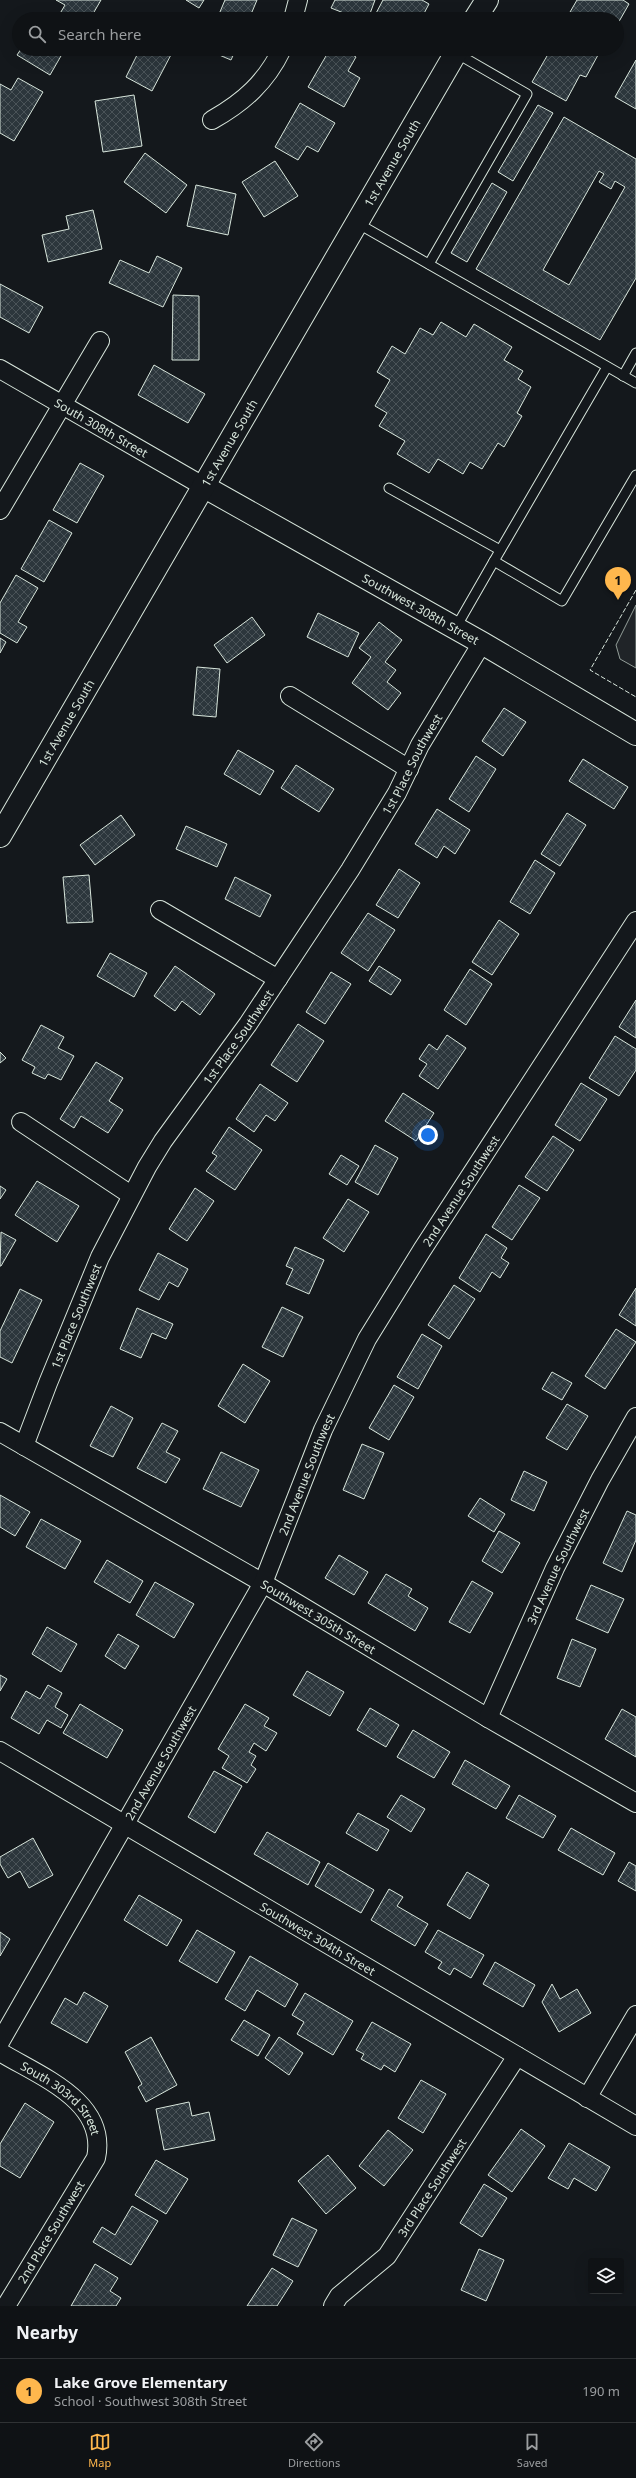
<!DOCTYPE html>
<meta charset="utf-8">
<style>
:root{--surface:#0f1215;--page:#181b1e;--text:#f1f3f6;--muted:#9b9ea0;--line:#2f3234;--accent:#ffb74d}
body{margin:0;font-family:"Noto Sans",sans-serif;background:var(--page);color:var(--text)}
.controls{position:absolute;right:12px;bottom:12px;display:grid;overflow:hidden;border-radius:4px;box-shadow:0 4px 16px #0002}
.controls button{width:36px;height:36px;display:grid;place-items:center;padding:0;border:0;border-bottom:1px solid var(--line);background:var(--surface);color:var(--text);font:20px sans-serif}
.you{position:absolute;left:428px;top:1135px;width:14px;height:14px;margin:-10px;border:3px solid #fff;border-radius:50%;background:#1a73e8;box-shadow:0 0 0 6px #1a73e833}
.badge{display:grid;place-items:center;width:26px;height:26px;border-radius:50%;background:var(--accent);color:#111;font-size:13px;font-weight:700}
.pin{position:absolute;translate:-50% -33px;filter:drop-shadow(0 1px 2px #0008)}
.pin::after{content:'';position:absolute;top:21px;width:14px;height:12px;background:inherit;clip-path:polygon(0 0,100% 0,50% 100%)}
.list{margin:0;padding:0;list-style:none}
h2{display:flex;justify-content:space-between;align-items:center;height:52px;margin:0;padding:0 16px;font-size:17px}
h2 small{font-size:13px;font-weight:400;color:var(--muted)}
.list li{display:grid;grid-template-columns:26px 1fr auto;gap:12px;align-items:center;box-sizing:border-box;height:64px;padding:0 16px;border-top:1px solid var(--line)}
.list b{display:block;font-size:15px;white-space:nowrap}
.list p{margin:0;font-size:13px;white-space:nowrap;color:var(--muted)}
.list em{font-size:13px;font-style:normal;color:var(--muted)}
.icon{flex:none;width:22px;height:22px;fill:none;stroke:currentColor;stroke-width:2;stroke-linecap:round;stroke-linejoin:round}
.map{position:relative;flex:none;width:636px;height:2306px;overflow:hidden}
.search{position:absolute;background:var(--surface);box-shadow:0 4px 16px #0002;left:12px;right:12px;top:12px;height:44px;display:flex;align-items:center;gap:10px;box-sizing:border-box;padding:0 14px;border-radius:22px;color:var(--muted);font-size:15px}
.sheet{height:116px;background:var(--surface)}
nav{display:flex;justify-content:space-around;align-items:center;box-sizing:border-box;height:56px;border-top:1px solid var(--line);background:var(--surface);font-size:11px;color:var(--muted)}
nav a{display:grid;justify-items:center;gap:2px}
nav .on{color:var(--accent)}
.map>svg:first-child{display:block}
.park{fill:#202428;stroke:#939e99}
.building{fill:url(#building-cross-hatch);stroke:#d8e6dc;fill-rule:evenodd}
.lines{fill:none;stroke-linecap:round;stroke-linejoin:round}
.lane-casing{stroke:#d8e6dc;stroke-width:11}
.street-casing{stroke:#d8e6dc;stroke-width:20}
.secondary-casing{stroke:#d8e6dc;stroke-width:24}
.lane{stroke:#14181c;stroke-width:9}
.street{stroke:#14181c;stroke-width:18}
.secondary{stroke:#14181c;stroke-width:22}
.fence{stroke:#d8e6dc;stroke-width:1;stroke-dasharray:5 2;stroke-linecap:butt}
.labels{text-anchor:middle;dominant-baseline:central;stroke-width:3;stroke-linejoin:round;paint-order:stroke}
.street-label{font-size:12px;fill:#d8e6dc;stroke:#14181c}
</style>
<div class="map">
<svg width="636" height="2306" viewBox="0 0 636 2306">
<defs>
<pattern id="building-cross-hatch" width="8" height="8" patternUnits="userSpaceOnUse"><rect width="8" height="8" fill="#2c363c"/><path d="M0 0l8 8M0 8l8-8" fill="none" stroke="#4a5358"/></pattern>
</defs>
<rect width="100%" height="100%" fill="#14181c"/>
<!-- park -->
<path class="park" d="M636,605V668L620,659L616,645Z"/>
<!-- building -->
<g class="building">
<path d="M56,0H101L90,19H62L58,17L65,5Z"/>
<path d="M186,0H204L199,8Z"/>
<path d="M225,0H257L249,19H217Z"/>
<path d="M335,0H375L368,19H359L331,8Z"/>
<path d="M383,0H422L429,4L421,19H373Z"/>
<path d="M577,0H623L629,4L617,25V19H566Z"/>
<path d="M21,49H65L50,75L17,55Z"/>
<path d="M140,49H174L152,91L126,77Z"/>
<path d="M205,49H236L231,60Z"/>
<path d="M330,49H343L356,57L348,71L360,78L344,107L308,87Z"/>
<path d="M551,49H588L598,55L586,77L580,75L566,101L532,82Z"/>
<path d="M636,60V109L615,97Z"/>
<path d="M18,78L43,92L14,141L0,133V84L11,90Z"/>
<path d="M134,95L142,146L103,152L95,101Z"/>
<path d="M300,103L335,123L318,152L307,146L298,160L275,147Z"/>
<path d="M538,105L553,113L513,181L498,172Z"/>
<path d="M564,117L636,159V278L600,340L476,269ZM599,171L604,174L599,182L611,189L615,181L625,187L569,285L543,270Z"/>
<path d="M145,153L187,185L166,213L124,182Z"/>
<path d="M275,161L298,196L264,217L242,182Z"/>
<path d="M492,183L507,192L467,262L451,253Z"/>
<path d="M196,185L236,194L228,235L187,226Z"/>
<path d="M93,210L102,249L48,262L42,235L69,229L66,216Z"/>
<path d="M157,256L182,268L163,307L109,283L120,260L149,273Z"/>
<path d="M0,284L43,307L29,333L0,317Z"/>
<path d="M173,295L199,296V360H172Z"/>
<path d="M441,322L466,337L474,324L512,347L504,360L523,371L518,379L531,387L517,413L522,416L504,447L498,443L482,469L470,462L463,474L438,459L429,473L397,454L405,441L379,426L387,413L375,406L390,380L377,372L392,346L405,354L420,328L433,335Z"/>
<path d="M154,365L205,394L188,423L138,395Z"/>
<path d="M80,463L104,476L77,523L53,510Z"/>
<path d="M49,520L72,533L44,582L21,569Z"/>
<path d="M16,575L38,588L18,622L27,627L17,643L0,633V603Z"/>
<path d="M318,613L359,633L348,657L307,637Z"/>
<path d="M252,617L265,635L227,663L214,645Z"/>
<path d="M379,622L402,640L385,662L396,670L387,682L401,693L388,710L352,683L371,657L359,648Z"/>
<path d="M0,638L6,642L0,653Z"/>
<path d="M197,667L220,669L216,717L193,715Z"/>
<path d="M504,708L526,722L503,756L482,741Z"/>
<path d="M238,750L274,771L260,795L224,774Z"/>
<path d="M476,756L496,769L469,812L449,799Z"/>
<path d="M583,759L628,787L614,809L569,781Z"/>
<path d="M296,765L334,789L319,812L281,788Z"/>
<path d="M437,809L470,830L455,854L444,846L437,858L415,844Z"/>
<path d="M567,813L586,825L560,866L541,854Z"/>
<path d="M121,815L135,835L95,865L80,845Z"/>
<path d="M186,826L227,844L217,867L176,849Z"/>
<path d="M535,860L555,873L530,914L510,902Z"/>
<path d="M399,869L420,883L398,918L376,905Z"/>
<path d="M89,875L93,922L67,923L63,877Z"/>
<path d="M235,877L271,895L260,917L225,899Z"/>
<path d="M368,913L395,930L368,971L341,953Z"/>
<path d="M499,920L519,934L492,975L472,962Z"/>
<path d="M110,953L147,973L134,997L97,976Z"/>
<path d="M175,966L215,994L200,1015L182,1001L175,1011L154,996Z"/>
<path d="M379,966L401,980L391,995L369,981Z"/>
<path d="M470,969L492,984L466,1025L444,1010Z"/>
<path d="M331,972L351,984L325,1024L306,1012Z"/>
<path d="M636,1000V1038L619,1027Z"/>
<path d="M298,1024L324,1041L297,1082L271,1065Z"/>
<path d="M41,1025L64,1037L58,1048L74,1056L61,1080L48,1074L45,1079L32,1073L35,1067L22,1060Z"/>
<path d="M447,1035L466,1048L438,1089L419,1076L427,1064L419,1059L429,1044L437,1050Z"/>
<path d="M615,1036L636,1049V1070L619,1096L589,1078Z"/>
<path d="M0,1052L6,1058L0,1063Z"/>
<path d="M96,1062L123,1078L109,1101L123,1110L108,1133L81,1116L74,1128L60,1119Z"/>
<path d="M581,1083L607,1099L580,1141L555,1125Z"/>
<path d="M260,1084L288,1103L275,1121L266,1115L254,1132L236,1119Z"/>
<path d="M403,1093L434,1113L416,1141L385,1121Z"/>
<path d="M229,1127L262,1150L235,1190L206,1171L217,1156L212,1153Z"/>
<path d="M553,1136L574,1150L547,1191L525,1177Z"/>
<path d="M375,1145L398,1158L378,1195L355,1182Z"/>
<path d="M341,1155L359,1166L347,1185L329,1174Z"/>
<path d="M37,1181L79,1206L57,1242L15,1215Z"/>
<path d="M519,1185L540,1198L512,1240L492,1227Z"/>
<path d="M0,1186L6,1190L0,1199Z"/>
<path d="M195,1188L214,1201L187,1241L169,1229Z"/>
<path d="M348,1199L369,1212L344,1252L323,1238Z"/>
<path d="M1,1232L16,1240L1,1266H0Z"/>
<path d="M486,1234L507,1248L501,1258L509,1263L500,1278L492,1272L480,1292L459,1278Z"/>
<path d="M295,1247L324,1260L309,1294L286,1284L293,1269L286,1266Z"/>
<path d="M158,1253L188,1269L178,1287L169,1282L159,1300L139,1290Z"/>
<path d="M454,1285L475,1299L449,1339L428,1325Z"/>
<path d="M636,1288V1326L619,1315Z"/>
<path d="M20,1289L42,1300L12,1363L0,1357V1331Z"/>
<path d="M282,1307L303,1317L283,1357L262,1347Z"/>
<path d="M137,1308L173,1324L166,1339L152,1333L141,1358L120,1349Z"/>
<path d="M616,1329L636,1342L605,1389L585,1376Z"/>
<path d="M422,1334L442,1346L418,1389L397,1377Z"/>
<path d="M243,1364L270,1381L245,1423L218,1406Z"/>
<path d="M552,1372L572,1383L562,1400L542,1389Z"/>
<path d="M394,1385L414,1397L389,1440L369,1428Z"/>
<path d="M567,1404L588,1416L567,1450L546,1438Z"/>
<path d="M111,1406L133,1418L113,1457L90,1446Z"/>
<path d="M162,1423L178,1431L166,1452L180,1459L166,1483L137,1468Z"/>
<path d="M362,1444L384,1453L364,1499L343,1490Z"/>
<path d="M221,1452L259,1470L241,1507L203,1489Z"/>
<path d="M524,1471L547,1482L534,1511L511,1500Z"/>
<path d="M0,1495L30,1512L15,1536L0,1527Z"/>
<path d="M480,1498L505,1514L494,1532L468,1516Z"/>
<path d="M627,1511L636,1515V1540L622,1572L603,1563Z"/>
<path d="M41,1519L81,1541L65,1569L26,1547Z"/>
<path d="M499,1531L520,1543L502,1573L482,1561Z"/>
<path d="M339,1555L368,1572L354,1595L325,1578Z"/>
<path d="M107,1560L143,1581L130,1603L94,1582Z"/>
<path d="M386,1574L412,1589L408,1596L428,1608L415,1631L368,1603Z"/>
<path d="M472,1581L493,1593L470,1633L449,1622Z"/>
<path d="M155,1582L194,1604L174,1638L136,1615Z"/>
<path d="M591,1585L624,1599L608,1633L576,1619Z"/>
<path d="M47,1627L77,1644L61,1672L32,1654Z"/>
<path d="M118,1634L139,1646L125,1669L105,1656Z"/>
<path d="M572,1639L596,1649L580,1687L557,1678Z"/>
<path d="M307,1671L344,1692L330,1716L293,1695Z"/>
<path d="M0,1675L7,1679L0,1691Z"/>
<path d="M48,1685L62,1693L55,1707L68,1715L61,1728L47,1720L39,1734L11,1718L26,1691L40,1699Z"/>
<path d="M80,1704L123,1730L107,1758L63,1733Z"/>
<path d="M245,1704L269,1718L264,1726L277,1733L266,1751L254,1743L249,1752L256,1756L251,1765L256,1769L247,1783L222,1768L229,1756L218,1749Z"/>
<path d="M370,1708L399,1725L386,1747L357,1730Z"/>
<path d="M622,1709L636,1717V1757L605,1739Z"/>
<path d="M413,1730L450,1752L434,1778L397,1757Z"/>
<path d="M465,1760L510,1786L496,1809L452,1784Z"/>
<path d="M214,1771L242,1786L215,1833L188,1817Z"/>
<path d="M401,1795L425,1809L411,1832L387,1817Z"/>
<path d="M519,1795L556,1816L543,1838L506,1818Z"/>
<path d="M358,1813L389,1830L377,1851L346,1833Z"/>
<path d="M571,1828L615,1853L603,1875L558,1850Z"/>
<path d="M267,1832L320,1862L308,1885L254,1854Z"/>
<path d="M33,1838L53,1875L29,1888L20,1871L8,1878L0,1864V1857Z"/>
<path d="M629,1862L636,1866V1891L618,1881Z"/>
<path d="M328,1863L374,1890L361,1913L315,1886Z"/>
<path d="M467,1872L489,1885L470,1919L447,1905Z"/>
<path d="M389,1889L403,1897L397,1906L428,1924L415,1946L371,1920Z"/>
<path d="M139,1895L182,1920L167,1946L124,1920Z"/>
<path d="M197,1930L235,1952L217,1983L179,1961Z"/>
<path d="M438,1930L484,1955L471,1978L454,1968L450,1975L438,1968L442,1962L425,1952Z"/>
<path d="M0,1932L10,1939L0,1956Z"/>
<path d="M250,1956L298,1984L285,2007L257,1990L245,2011L225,1999Z"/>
<path d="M495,1962L535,1985L523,2007L483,1984Z"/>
<path d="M552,1984L560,1999L577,1989L591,2013L559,2032L542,2002Z"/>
<path d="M84,1992L108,2006L87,2043L51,2023L65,1998L77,2005Z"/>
<path d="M305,1993L353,2021L333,2055L297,2034L304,2022L292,2015Z"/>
<path d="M244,2020L270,2035L258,2056L231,2040Z"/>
<path d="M372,2022L411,2044L395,2072L384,2065L381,2070L361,2059L364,2054L356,2050Z"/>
<path d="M151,2037L177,2085L146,2102L138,2087L142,2084L125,2052Z"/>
<path d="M279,2037L303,2053L289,2075L265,2058Z"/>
<path d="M421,2080L446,2094L423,2133L398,2118Z"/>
<path d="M189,2102L192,2116L209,2112L215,2140L164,2150L156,2109Z"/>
<path d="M25,2103L54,2122L20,2178L0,2166V2144Z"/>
<path d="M521,2129L545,2146L512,2192L488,2175Z"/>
<path d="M388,2130L413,2150L384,2186L359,2166Z"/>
<path d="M569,2143L610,2167L596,2191L574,2178L568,2189L548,2178Z"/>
<path d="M328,2155L356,2188L326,2214L298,2181Z"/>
<path d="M156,2160L188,2179L166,2214L135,2195Z"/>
<path d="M484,2184L507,2198L482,2237L460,2223Z"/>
<path d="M132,2206L158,2221L131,2265L93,2242L102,2227L115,2235Z"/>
<path d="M292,2218L317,2230L298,2267L273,2255Z"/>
<path d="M479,2249L504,2260L486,2301L461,2290Z"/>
<path d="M95,2264L118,2278L110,2291L121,2298L116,2306H71Z"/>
<path d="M272,2268L293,2281L277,2306H247Z"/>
</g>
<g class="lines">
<defs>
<g id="lane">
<path d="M357,223L636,383"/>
<path d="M429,264L527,94L456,53"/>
<path d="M607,367L494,561L562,601L636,475"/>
<path d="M623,376L636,353"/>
<path d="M389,488L500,550"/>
<path d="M455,629L494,561"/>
</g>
<g id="street">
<path d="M293,19L298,0"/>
<path d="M212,120C244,102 266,82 282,49"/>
<path id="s1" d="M0,369L203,486"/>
<path d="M0,510L100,341"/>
<path d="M290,696L409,769"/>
<path d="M160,910L278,979"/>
<path d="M21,1122L131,1195"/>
<path id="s2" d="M0,1432L263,1583L488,1718L636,1803"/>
<path id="s3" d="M24,1446L48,1383L100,1257L147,1167L163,1141L248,1024L350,870L397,793L420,745L482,643"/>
<path id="s4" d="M488,1718L555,1568L600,1480L636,1417"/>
<path id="s5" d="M0,1751L636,2126"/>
<path id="s6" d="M0,2042L263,1583L323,1430L367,1339L422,1250L636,921"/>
<path id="s7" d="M0,2052C39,2076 108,2101 96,2158L6,2306"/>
<path d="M587,2098L636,2015"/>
<path id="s8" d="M333,2306L339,2296L387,2256L517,2056"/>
</g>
<g id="secondary">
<path d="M475,19L487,0"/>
<path id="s9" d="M203,486L482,643L636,734"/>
<path id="s10" d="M0,836L458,49"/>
</g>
</defs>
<!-- lane casing -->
<use href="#lane" class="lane-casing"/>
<!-- street casing -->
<use href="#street" class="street-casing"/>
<!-- secondary casing -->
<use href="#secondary" class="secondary-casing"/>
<!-- lane -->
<use href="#lane" class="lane"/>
<!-- street -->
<use href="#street" class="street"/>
<!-- secondary -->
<use href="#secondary" class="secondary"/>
<!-- fence -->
<path class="fence" d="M636,590L590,670L636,697"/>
</g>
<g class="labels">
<!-- street labels -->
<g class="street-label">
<text stroke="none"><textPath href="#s10" startOffset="779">1st Avenue South</textPath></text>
<text stroke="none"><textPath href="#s1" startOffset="117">South 308th Street</textPath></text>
<text stroke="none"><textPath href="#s10" startOffset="455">1st Avenue South</textPath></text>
<text stroke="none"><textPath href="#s9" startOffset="250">Southwest 308th Street</textPath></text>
<text stroke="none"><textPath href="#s10" startOffset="131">1st Avenue South</textPath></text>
<text stroke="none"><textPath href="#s3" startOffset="788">1st Place Southwest</textPath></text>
<text stroke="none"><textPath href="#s3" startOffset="464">1st Place Southwest</textPath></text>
<text stroke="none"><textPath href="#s6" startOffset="970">2nd Avenue Southwest</textPath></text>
<text stroke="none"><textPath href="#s3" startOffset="140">1st Place Southwest</textPath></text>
<text stroke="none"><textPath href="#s6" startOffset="646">2nd Avenue Southwest</textPath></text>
<text stroke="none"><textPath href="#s4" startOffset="167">3rd Avenue Southwest</textPath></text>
<text stroke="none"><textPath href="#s2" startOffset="368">Southwest 305th Street</textPath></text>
<text stroke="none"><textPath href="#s6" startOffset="322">2nd Avenue Southwest</textPath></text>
<text stroke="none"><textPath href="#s5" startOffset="369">Southwest 304th Street</textPath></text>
<text stroke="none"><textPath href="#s7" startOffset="78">South 303rd Street</textPath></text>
<text stroke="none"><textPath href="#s8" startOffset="156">3rd Place Southwest</textPath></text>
<text transform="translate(51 2232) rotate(-59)">2nd Place Southwest</text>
</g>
</g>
</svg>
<div class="controls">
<button><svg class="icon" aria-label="layers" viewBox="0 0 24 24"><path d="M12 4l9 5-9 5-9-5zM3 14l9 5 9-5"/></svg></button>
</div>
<div class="you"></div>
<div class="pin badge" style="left:618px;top:600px">1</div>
<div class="search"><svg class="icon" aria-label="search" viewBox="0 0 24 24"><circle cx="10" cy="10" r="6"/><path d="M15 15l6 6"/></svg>Search here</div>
</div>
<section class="sheet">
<h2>Nearby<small></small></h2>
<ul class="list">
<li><span class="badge">1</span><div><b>Lake Grove Elementary</b><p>School · Southwest 308th Street</p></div><em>190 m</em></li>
</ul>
</section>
<nav>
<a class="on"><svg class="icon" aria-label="map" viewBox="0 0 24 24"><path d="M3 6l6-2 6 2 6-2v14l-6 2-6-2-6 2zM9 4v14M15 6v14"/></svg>Map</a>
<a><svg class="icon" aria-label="directions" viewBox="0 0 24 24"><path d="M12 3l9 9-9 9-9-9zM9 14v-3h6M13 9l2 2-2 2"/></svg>Directions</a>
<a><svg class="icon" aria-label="saved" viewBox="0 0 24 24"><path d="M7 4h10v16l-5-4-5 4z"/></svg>Saved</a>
</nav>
